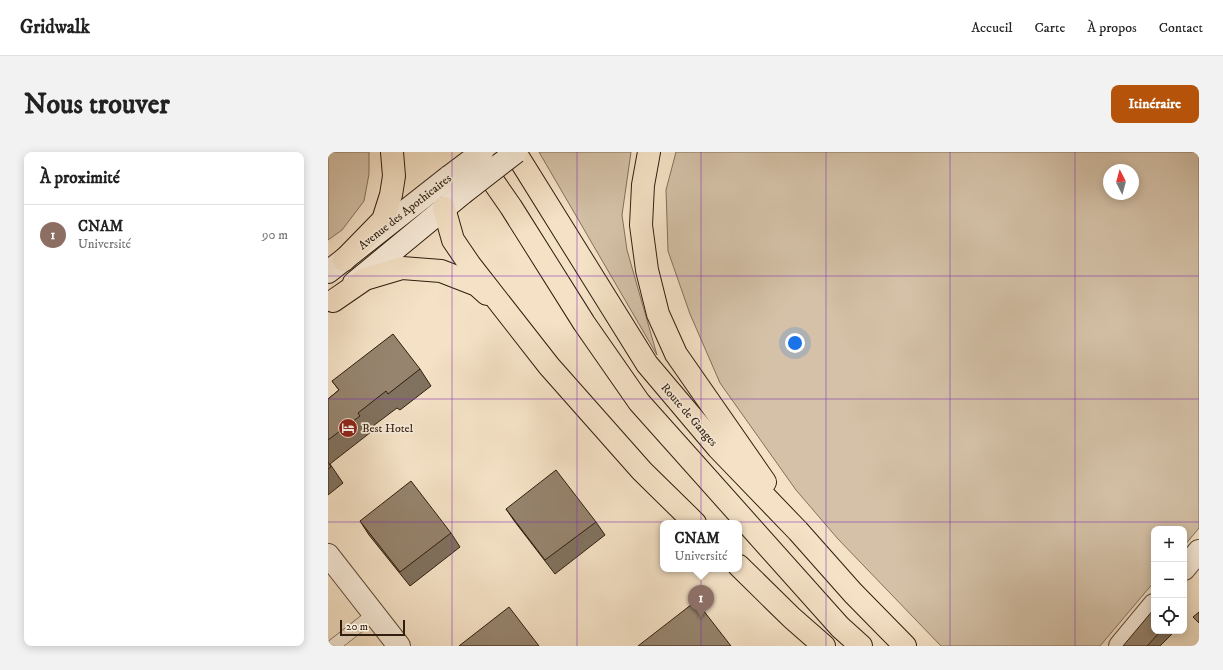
<!DOCTYPE html>
<html lang="fr">
<meta charset="utf-8">
<style>
:root{--surface:#fff;--page:#f2f2f2;--text:#222;--muted:#767676;--line:#e0e0e0;--accent:#b45309}
body{margin:0;font-family:"IM FELL DW Pica",serif;background:var(--page);color:var(--text)}
.controls{position:absolute;right:12px;bottom:12px;display:grid;overflow:hidden;border-radius:8px;box-shadow:0 2px 10px #0003}
.controls button{width:36px;height:36px;display:grid;place-items:center;padding:0;border:0;border-bottom:1px solid var(--line);background:var(--surface);color:var(--text);font:20px sans-serif}
.compass{position:absolute;left:775px;top:12px;width:36px;height:36px;border-radius:50%;background:var(--surface);box-shadow:0 2px 10px #0003;rotate:354deg}
.scale{position:absolute;left:12px;bottom:10px;width:65px;box-sizing:border-box;padding-left:4px;border:2px solid #301e0f;border-top:0;font-size:11px;line-height:14px;white-space:nowrap;color:#301e0f;-webkit-text-stroke:3px #f8ecda;paint-order:stroke}
.you{position:absolute;left:467px;top:191px;width:14px;height:14px;margin:-10px;border:3px solid #fff;border-radius:50%;background:#1a73e8;box-shadow:0 0 0 6px #1a73e833}
.badge{display:grid;place-items:center;width:26px;height:26px;border-radius:50%;background:var(--accent);color:#fff;font-size:13px;font-weight:700}
.pin{position:absolute;translate:-50% -33px;filter:drop-shadow(0 1px 2px #0008)}
.pin::after{content:'';position:absolute;top:21px;width:14px;height:12px;background:inherit;clip-path:polygon(0 0,100% 0,50% 100%)}
.popup{position:absolute;left:332px;top:368px;width:82px;height:52px;box-sizing:border-box;display:grid;place-content:center;border-radius:8px;background:var(--surface);filter:drop-shadow(0 1px 3px #0005);font-size:13px;white-space:nowrap;color:var(--muted)}
.popup b{font-size:15px;color:var(--text)}
.popup::after{content:'';position:absolute;left:50%;top:100%;margin-left:-8px;border:8px solid transparent;border-top-color:var(--surface)}
.list{margin:0;padding:0;list-style:none}
h2{display:flex;justify-content:space-between;align-items:center;height:52px;margin:0;padding:0 16px;font-size:17px}
h2 small{font-size:13px;font-weight:400;color:var(--muted)}
.list li{display:grid;grid-template-columns:26px 1fr auto;gap:12px;align-items:center;box-sizing:border-box;height:60px;padding:0 16px;border-top:1px solid var(--line)}
.list b{display:block;font-size:15px;white-space:nowrap}
.list p{margin:0;font-size:13px;white-space:nowrap;color:var(--muted)}
.list em{font-size:13px;font-style:normal;color:var(--muted)}
.icon{flex:none;width:22px;height:22px;fill:none;stroke:currentColor;stroke-width:2;stroke-linecap:round;stroke-linejoin:round}
.map{position:relative;flex:none;width:871px;height:494px;overflow:hidden;border-radius:8px}
header{display:flex;align-items:center;gap:24px;box-sizing:border-box;height:56px;padding:0 20px;background:var(--surface);border-bottom:1px solid var(--line)}
header strong{font-size:19px}
nav{display:flex;gap:22px;margin-inline-start:auto;font-size:14px}
.intro{display:flex;align-items:center;justify-content:space-between;box-sizing:border-box;height:96px;padding:0 24px}
h1{margin:0;font-size:28px}
.button{padding:10px 18px;border-radius:8px;background:var(--accent);color:#fff;font-size:14px;font-weight:700}
main{display:flex;gap:24px;padding:0 24px}
aside{flex:1;background:var(--surface);border-radius:8px;box-shadow:0 2px 10px #0003}
.map>svg:first-child{display:block}
.grass{fill:#d4c1a7;stroke:#82705b;fill-rule:evenodd}
.lines{fill:none;stroke-linecap:round;stroke-linejoin:round}
.lane-casing{stroke:#614f3d;stroke-width:14}
.street-casing{stroke:#614f3d;stroke-width:24}
.secondary-casing{stroke:#301e0f;stroke-width:24}
.primary-casing{stroke:#301e0f;stroke-width:24}
.lane{stroke:#f8ecda;stroke-width:13}
.street{stroke:#f8ecda;stroke-width:22}
.secondary{stroke:#f8ecda;stroke-width:22}
.primary{stroke:#f5e2c6;stroke-width:22}
.secondary-bridge-casing{stroke:#301e0f;stroke-width:24;stroke-linecap:butt}
.secondary-bridge{stroke:#f8ecda;stroke-width:22}
.wall{fill:#81725f;stroke:#301e0f}
.building{fill:#96846e;stroke:#301e0f}
.grid{fill:none;stroke:#7b2cbf;stroke-width:1;stroke-opacity:0.55}
.labels{text-anchor:middle;dominant-baseline:central;stroke-width:3.5;stroke-linejoin:round;paint-order:stroke}
.street-label{font-size:12px;fill:#301e0f;stroke:#f8ecda}
.poi-label{font-size:12px;fill:#301e0f;stroke:#f8ecda;text-anchor:start}
</style>
<header>
<strong>Gridwalk</strong>
<nav><a>Accueil</a><a>Carte</a><a>À propos</a><a>Contact</a></nav>
</header>
<div class="intro"><h1>Nous trouver</h1><a class="button">Itinéraire</a></div>
<main>
<aside>
<h2>À proximité<small></small></h2>
<ul class="list">
<li><span class="badge" style="background:#8d6e63">1</span><div><b>CNAM</b><p>Université</p></div><em>90 m</em></li>
</ul>
</aside>
<div class="map">
<svg width="871" height="494" viewBox="0 0 871 494">
<rect width="100%" height="100%" fill="#f5e2c6"/>
<filter id="stains"><feTurbulence type="fractalNoise" baseFrequency=".005" numOctaves="4"/><feColorMatrix values="0 0 0 0 .2 0 0 0 0 .09 0 0 0 0 .02 0 0 0 .5 -.17"/></filter>
<radialGradient id="worn" r=".72"><stop offset=".6" stop-color="#630" stop-opacity="0"/><stop offset="1" stop-color="#630" stop-opacity=".3"/></radialGradient>
<!-- grass -->
<g class="grass">
<path d="M0,0H41V22L36,49L14,78L0,88Z"/>
<path d="M211,0H303L294,63L299,98L329,203Z"/>
<path d="M348,0H871V376L856,394V377H826V430L772,494H613L510,387L468,338L392,231L362,162L340,99L338,38ZM781,18H805V42H781Z"/>
</g>
<g class="lines">
<defs>
<path id="lane" d="M5,494L46,462"/>
<g id="street">
<path d="M0,403L71,494"/>
<path d="M856,417L871,399"/>
<path d="M792,494L826,453"/>
</g>
<g id="secondary">
<path d="M0,120L122,24"/>
<path d="M26,131L135,41"/>
</g>
<g id="primary">
<path d="M187,0L319,212L390,296L470,379L525,441L577,494"/>
<path d="M321,0L315,33L313,73L319,118L330,162L348,202L437,330"/>
<path d="M149,6L183,55L256,171L311,250L512,475L533,494"/>
<path d="M116,56L125,88L142,113L221,214L314,319L367,371"/>
<path d="M16,108L55,68L63,43L66,24L64,0"/>
<path d="M5,149L37,127L74,116L113,119L149,133L159,142"/>
<path d="M411,414L464,466L496,494"/>
</g>
</defs>
<!-- lane casing -->
<use href="#lane" class="lane-casing"/>
<!-- street casing -->
<use href="#street" class="street-casing"/>
<!-- secondary casing -->
<use href="#secondary" class="secondary-casing"/>
<!-- primary casing -->
<use href="#primary" class="primary-casing"/>
<!-- lane -->
<use href="#lane" class="lane"/>
<!-- street -->
<use href="#street" class="street"/>
<!-- secondary -->
<use href="#secondary" class="secondary"/>
<!-- primary -->
<use href="#primary" class="primary"/>
<defs>
<g id="secondary-bridge">
<path d="M122,24L154,0"/>
<path d="M135,41L188,0"/>
</g>
</defs>
<!-- secondary-bridge casing -->
<use href="#secondary-bridge" class="secondary-bridge-casing"/>
<!-- secondary-bridge -->
<use href="#secondary-bridge" class="secondary-bridge"/>
</g>
<!-- wall -->
<g class="wall">
<path d="M92,217L103,234L72,258L69,256L41,277L43,280L2,312L15,331L0,343V247L11,238L4,229Z"/>
<path d="M178,357L268,370L277,383L227,422L187,370Z"/>
<path d="M32,369L123,381L132,395L82,434L41,383Z"/>
<path d="M826,479H847L832,494H795Z"/>
</g>
<!-- building -->
<g class="building">
<path d="M65,182L92,217L60,242L58,239L30,261L32,264L0,288V247L11,238L4,229Z"/>
<path d="M0,310L3,315L0,317Z"/>
<path d="M228,318L268,370L217,408L178,357Z"/>
<path d="M83,329L123,381L72,420L32,369Z"/>
<path d="M368,449L403,494H310Z"/>
<path d="M181,455L211,494H131Z"/>
<path d="M826,457V479H833L819,494H795Z"/>
<path d="M871,460V471L865,465Z"/>
</g>
<!-- grid -->
<path class="grid" d="M124,0V494M249,0V494M373,0V494M498,0V494M622,0V494M747,0V494M0,124H871M0,247H871M0,370H871"/>
<!-- icons -->
<defs>
<symbol id="hotel-disc" viewBox="-11 -11 22 22"><circle r="9.5" fill="#8f2418" stroke="#f8ecda"/><path d="M-6-4.5h1.5V1H6V5H4.5V3h-9V5H-6ZM-4 0a1.8 1.8 0 1 1 3.6 0ZM.5 0V-2.5h3Q6-2.5 6 0Z" fill="#fff"/></symbol>
</defs>
<g fill-rule="evenodd">
<use href="#hotel-disc" x="9" y="265" width="22" height="22"/>
</g>
<g class="labels">
<!-- street labels -->
<g class="street-label">
<text transform="translate(77 60) rotate(-38)">Avenue des Apothicaires</text>
<text transform="translate(361 263) rotate(49)">Route de Ganges</text>
</g>
<!-- poi labels -->
<g class="poi-label">
<text x="34" y="276">Best Hotel</text>
</g>
</g>
<rect width="100%" height="100%" filter="url(#stains)"/>
<rect width="100%" height="100%" fill="url(#worn)"/>
</svg>
<div class="controls">
<button>+</button>
<button>−</button>
<button><svg class="icon" aria-label="locate" viewBox="0 0 24 24"><circle cx="12" cy="12" r="6"/><path d="M12 2v4M12 18v4M2 12h4M18 12h4"/></svg></button>
</div>
<svg class="compass" viewBox="-18 -18 36 36"><path d="M0-13l5 13h-10z" fill="#e53935"/><path d="M0 13l5-13h-10z" fill="#767676"/></svg>
<div class="scale">20 m</div>
<div class="you"></div>
<div class="pin badge" style="left:373px;top:466px;background:#8d6e63">1</div>
<div class="popup"><b>CNAM</b>Université</div>
</div>
</main>
